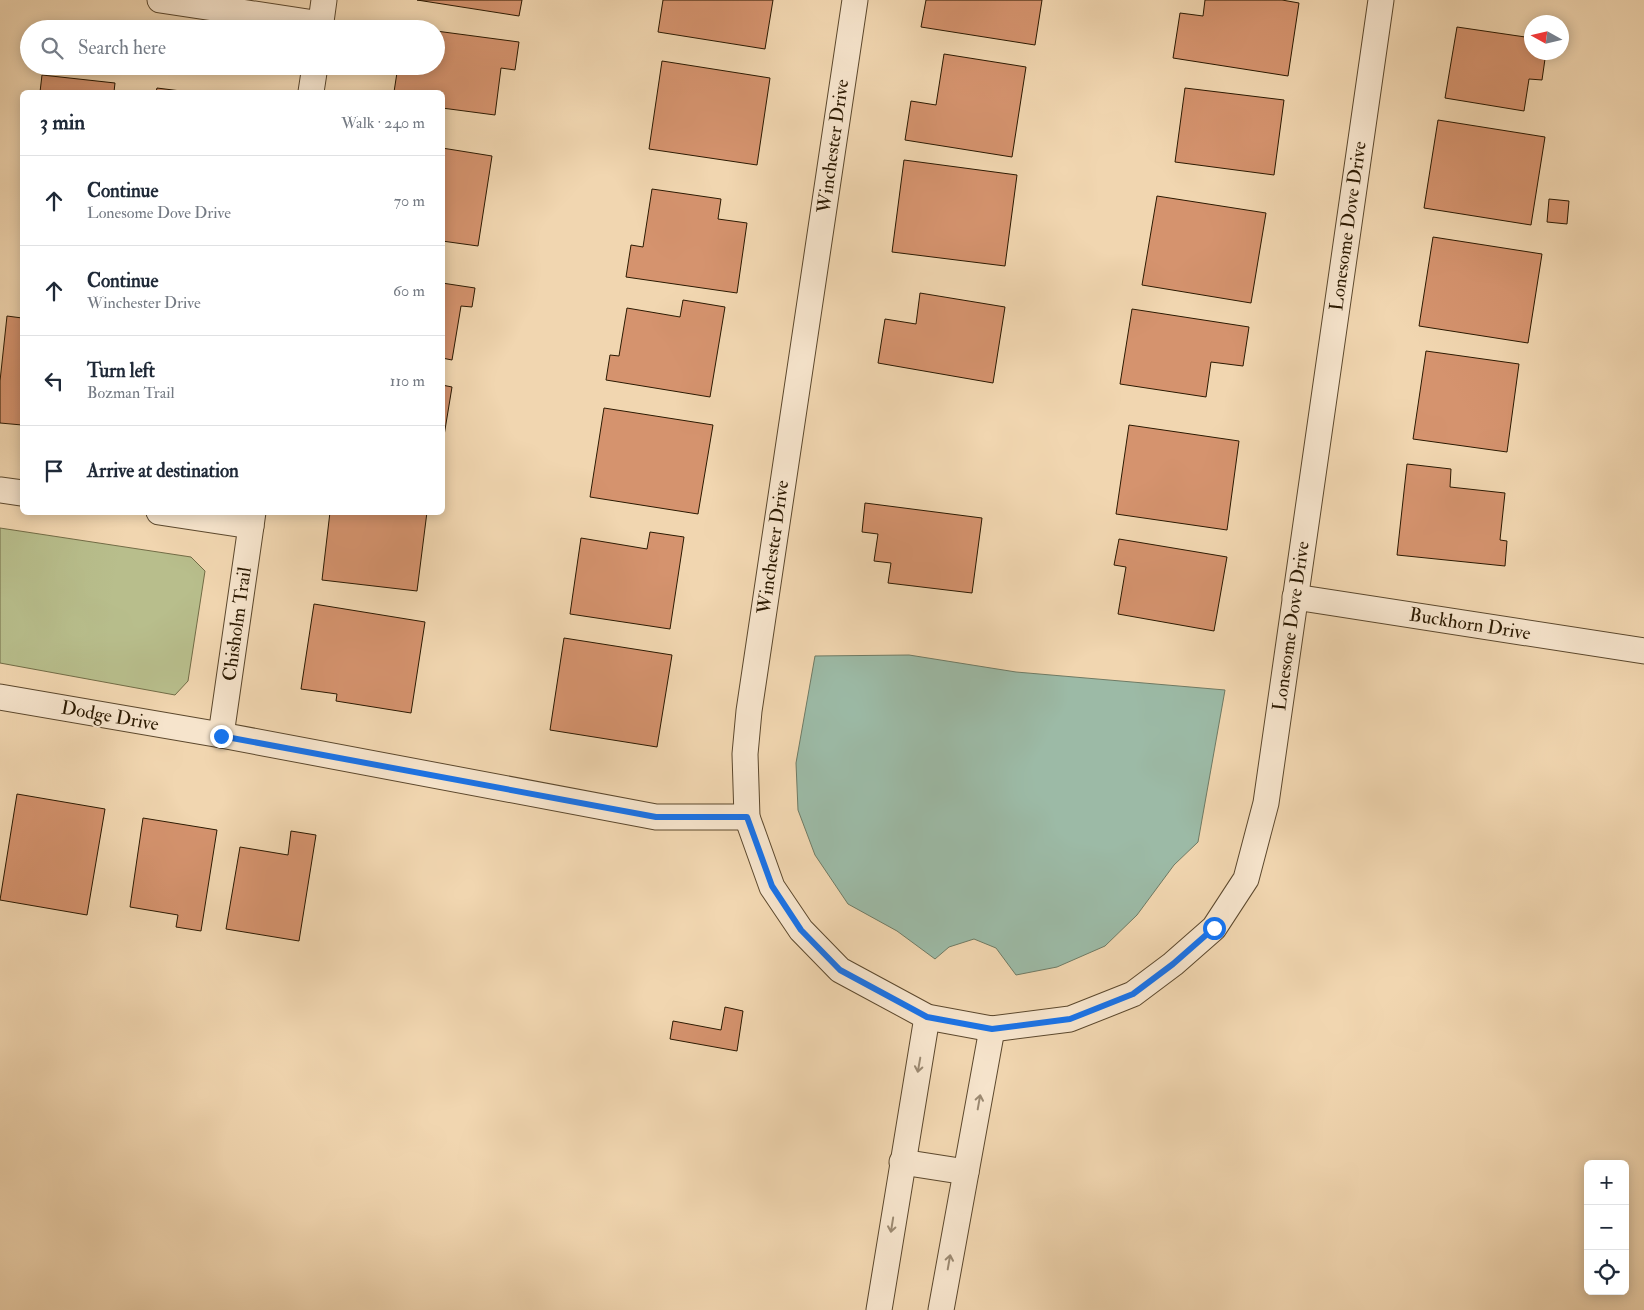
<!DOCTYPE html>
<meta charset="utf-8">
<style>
:root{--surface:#fff;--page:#f2f2f3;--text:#1f2937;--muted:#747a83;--line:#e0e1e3}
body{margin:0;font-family:"IM FELL Double Pica",serif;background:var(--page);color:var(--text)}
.controls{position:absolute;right:15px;bottom:15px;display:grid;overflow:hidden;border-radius:8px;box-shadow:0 2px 12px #0003}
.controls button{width:45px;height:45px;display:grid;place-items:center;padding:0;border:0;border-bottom:1px solid var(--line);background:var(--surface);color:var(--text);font:25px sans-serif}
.compass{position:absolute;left:1524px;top:15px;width:45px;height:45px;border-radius:50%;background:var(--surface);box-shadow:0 2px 12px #0003;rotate:278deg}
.stop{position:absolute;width:15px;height:15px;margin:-11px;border:4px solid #1a73e8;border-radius:50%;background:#fff}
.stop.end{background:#1a73e8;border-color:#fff;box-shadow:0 1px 5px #0008}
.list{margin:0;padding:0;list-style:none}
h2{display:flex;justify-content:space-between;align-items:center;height:65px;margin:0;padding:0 20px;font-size:21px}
h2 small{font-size:16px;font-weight:400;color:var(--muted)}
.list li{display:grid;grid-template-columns:32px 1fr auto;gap:15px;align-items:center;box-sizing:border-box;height:90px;padding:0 20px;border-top:1px solid var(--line)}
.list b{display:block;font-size:19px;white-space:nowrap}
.list p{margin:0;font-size:16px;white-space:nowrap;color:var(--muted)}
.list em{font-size:16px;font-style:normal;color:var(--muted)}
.icon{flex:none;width:28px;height:28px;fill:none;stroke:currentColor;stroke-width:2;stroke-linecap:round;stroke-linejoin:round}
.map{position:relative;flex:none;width:1644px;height:1310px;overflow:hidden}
.search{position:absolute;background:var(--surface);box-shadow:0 2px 12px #0003;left:20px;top:20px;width:425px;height:55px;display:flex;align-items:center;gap:12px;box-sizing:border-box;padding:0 18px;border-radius:28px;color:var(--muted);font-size:19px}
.panel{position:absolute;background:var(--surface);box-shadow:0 2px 12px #0003;left:20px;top:90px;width:425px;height:425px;border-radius:8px}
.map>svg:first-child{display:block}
.green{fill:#b8be8c;stroke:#726c46}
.water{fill:#9cbaa6;stroke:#6f7a64}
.building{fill:#d5936e;stroke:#2b1901}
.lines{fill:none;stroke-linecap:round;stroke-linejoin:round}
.street-casing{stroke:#5c482d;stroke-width:27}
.street{stroke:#f6e4cc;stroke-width:25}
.oneway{stroke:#9b8971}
.route{stroke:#1a73e8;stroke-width:6}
.labels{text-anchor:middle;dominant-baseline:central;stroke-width:4.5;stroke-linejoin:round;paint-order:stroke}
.street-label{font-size:19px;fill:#2b1901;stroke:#f6e4cc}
</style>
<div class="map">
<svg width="1644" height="1310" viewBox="0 0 1644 1310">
<rect width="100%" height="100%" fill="#f1d6b0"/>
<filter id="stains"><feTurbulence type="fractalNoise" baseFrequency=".004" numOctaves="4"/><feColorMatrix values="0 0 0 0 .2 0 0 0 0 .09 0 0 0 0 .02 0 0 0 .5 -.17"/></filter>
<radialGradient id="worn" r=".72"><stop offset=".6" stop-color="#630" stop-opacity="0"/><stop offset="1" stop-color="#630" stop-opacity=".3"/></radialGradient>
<!-- green -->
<path class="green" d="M0,528L191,557L205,571L188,681L175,695L0,663Z"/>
<!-- water -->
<path class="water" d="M909,655L1016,672L1225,690L1198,842L1174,865L1137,915L1105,946L1057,967L1016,975L996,948L974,939L949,947L935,959L897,931L848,904L815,855L798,810L796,763L815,656Z"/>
<!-- building -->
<g class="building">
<path d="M417,0H522L519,16Z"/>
<path d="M663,0H773L765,49L658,32Z"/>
<path d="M926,0H1042L1035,45L921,27Z"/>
<path d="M1205,0H1282L1299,3L1288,76L1173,58L1180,13L1203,16Z"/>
<path d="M1457,27L1532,38V52H1546L1542,80L1529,79L1524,111L1445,98Z"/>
<path d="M436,31L519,42L515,70L501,68L495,115L442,108V92H394L398,66H436Z"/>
<path d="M944,54L1026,67L1012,157L905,140L911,101L936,105Z"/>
<path d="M662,61L770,78L757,165L649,149Z"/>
<path d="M42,75L115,83L114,92H40Z"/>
<path d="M157,88L189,92H156Z"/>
<path d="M1185,88L1284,100L1274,175L1175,162Z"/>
<path d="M1438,120L1545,137L1531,225L1424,208Z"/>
<path d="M442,148L492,156L478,246L442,241Z"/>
<path d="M904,160L1017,175L1005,266L892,252Z"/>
<path d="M652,189L721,199L718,219L747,223L737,293L626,277L631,245L643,247Z"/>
<path d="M1157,196L1266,213L1251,303L1142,285Z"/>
<path d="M1549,199L1569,201L1567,224L1547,222Z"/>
<path d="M1433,237L1542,254L1528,343L1419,326Z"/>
<path d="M442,283L475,288L472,307L461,306L452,360L442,358Z"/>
<path d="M920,293L1005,307L993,383L878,363L885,319L916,324Z"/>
<path d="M683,300L725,307L710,397L606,380L610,355L619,356L627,308L680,317Z"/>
<path d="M1132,309L1249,327L1243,366L1211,362L1206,397L1120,384Z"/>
<path d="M7,316L22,318V425L0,423V381Z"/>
<path d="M1426,351L1519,364L1507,452L1413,439Z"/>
<path d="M442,385L452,387L442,448Z"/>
<path d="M604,408L713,425L698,514L590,497Z"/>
<path d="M1129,425L1239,441L1227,530L1116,514Z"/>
<path d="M1407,464L1451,469L1450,487L1505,493L1500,540L1507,541L1505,566L1397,555Z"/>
<path d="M865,503L982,518L972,593L888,583L891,563L874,561L878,534L862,532Z"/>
<path d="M330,512H427L417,591L322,580Z"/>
<path d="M650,532L684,537L670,629L570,614L581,538L647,549Z"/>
<path d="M1119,539L1227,557L1214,631L1118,614L1126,567L1114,565Z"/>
<path d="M314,604L425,622L411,713L336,701L337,694L301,689Z"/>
<path d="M564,638L672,655L657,747L550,730Z"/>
<path d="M17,794L105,809L87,915L0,900Z"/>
<path d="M143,818L217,830L201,931L176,927L178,915L130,907Z"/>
<path d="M291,831L316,835L299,941L226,929L240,847L288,855Z"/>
<path d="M725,1007L743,1011L737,1051L670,1039L673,1021L721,1030Z"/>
</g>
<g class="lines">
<defs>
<g id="street">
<path d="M160,0L321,24"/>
<path d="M855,0L749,711L745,754L747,817L772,887L801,930L840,970L927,1017L992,1029L1070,1019L1133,994L1173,964L1214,928L1246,879L1266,803L1381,0"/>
<path d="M320,29L324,0"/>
<path d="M311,92L315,66"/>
<path d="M0,490L22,493"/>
<path d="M159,512L251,526"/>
<path d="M1295,597L1644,651"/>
<path d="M0,697L221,735L656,817H747"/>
<path d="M221,735L253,512"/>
<path d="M902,1162L966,1172"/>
<path d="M879,1310L927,1017"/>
<path d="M941,1310L992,1029"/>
</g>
</defs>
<!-- street casing -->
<use href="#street" class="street-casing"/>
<!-- street -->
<use href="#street" class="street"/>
</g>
<!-- one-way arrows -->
<defs><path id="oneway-shaft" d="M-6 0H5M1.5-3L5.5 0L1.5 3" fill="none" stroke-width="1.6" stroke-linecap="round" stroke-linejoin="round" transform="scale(1.25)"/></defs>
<g class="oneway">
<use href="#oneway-shaft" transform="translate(919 1065) rotate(100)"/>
<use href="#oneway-shaft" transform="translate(979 1102) rotate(-80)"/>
<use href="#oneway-shaft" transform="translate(892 1225) rotate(99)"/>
<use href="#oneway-shaft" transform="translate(949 1262) rotate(-80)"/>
</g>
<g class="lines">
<!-- route -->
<path class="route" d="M221,736L656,817H747L772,886L801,930L840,970L927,1017L992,1029L1070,1019L1133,994L1173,964L1214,928"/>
</g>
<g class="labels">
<!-- street labels -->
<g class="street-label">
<text transform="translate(833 146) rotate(-82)">Winchester Drive</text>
<text transform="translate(1348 226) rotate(-82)">Lonesome Dove Drive</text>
<text transform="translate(773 547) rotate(-82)">Winchester Drive</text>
<text transform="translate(237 624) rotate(-82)">Chisholm Trail</text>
<text transform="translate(1470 624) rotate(9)">Buckhorn Drive</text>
<text transform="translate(1291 626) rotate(-82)">Lonesome Dove Drive</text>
<text transform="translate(110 716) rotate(10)">Dodge Drive</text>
</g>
</g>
<rect width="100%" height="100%" filter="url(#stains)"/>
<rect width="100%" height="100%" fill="url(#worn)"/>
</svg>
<div class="controls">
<button>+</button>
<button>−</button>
<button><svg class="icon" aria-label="locate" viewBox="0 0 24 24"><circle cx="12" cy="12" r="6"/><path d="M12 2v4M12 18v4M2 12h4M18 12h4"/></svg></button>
</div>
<svg class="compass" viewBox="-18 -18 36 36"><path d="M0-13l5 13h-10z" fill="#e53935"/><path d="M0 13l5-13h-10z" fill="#747a83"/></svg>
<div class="stop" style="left:1214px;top:928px"></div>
<div class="stop end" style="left:221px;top:736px"></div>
<div class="search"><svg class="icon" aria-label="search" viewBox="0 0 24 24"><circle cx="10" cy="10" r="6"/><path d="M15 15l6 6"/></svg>Search here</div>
<section class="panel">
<h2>3 min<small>Walk · 240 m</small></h2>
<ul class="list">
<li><svg class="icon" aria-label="ahead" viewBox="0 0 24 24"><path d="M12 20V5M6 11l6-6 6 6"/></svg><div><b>Continue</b><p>Lonesome Dove Drive</p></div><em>70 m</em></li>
<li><svg class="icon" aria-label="ahead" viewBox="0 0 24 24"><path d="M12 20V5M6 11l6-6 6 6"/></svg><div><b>Continue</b><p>Winchester Drive</p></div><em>60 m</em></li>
<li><svg class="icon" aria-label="left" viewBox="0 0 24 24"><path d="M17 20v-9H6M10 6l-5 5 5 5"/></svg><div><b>Turn left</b><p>Bozman Trail</p></div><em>110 m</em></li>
<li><svg class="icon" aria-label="arrive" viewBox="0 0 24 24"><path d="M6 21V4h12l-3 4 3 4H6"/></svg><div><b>Arrive at destination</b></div></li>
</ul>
</section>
</div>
